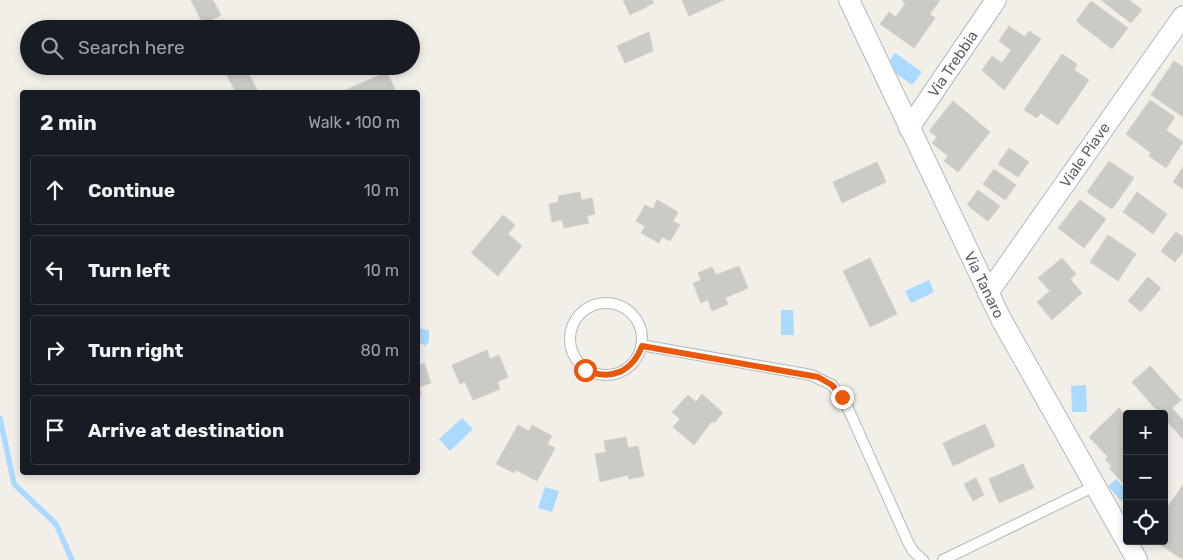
<!DOCTYPE html>
<meta charset="utf-8">
<style>
:root{--surface:#171b24;--page:#20242c;--text:#f1f3f6;--muted:#9ea1a6;--line:#363941}
body{margin:0;font-family:Rubik,sans-serif;background:var(--page);color:var(--text)}
.controls{position:absolute;right:15px;bottom:15px;display:grid;overflow:hidden;border-radius:5px;box-shadow:0 2px 8px #0003}
.controls button{width:45px;height:45px;display:grid;place-items:center;padding:0;border:0;border-bottom:1px solid var(--line);background:var(--surface);color:var(--text);font:25px sans-serif}
.stop{position:absolute;width:15px;height:15px;margin:-11px;border:4px solid #ea580c;border-radius:50%;background:#fff}
.stop.end{background:#ea580c;border-color:#fff;box-shadow:0 1px 5px #0008}
.list{margin:0;padding:0;list-style:none}
h2{display:flex;justify-content:space-between;align-items:center;height:65px;margin:0;padding:0 20px;font-size:21px}
h2 small{font-size:16px;font-weight:400;color:var(--muted)}
.list li{display:grid;grid-template-columns:32px 1fr auto;gap:15px;align-items:center;box-sizing:border-box;height:70px;margin:0 10px 10px;padding:0 10px;border:1px solid var(--line);border-radius:5px}
.list b{display:block;font-size:19px;white-space:nowrap}
.list em{font-size:16px;font-style:normal;color:var(--muted)}
.icon{flex:none;width:28px;height:28px;fill:none;stroke:currentColor;stroke-width:2;stroke-linecap:round;stroke-linejoin:round}
.map{position:relative;flex:none;width:1183px;height:560px;overflow:hidden}
.search{position:absolute;background:var(--surface);box-shadow:0 2px 8px #0003;left:20px;top:20px;width:400px;height:55px;display:flex;align-items:center;gap:12px;box-sizing:border-box;padding:0 18px;border-radius:28px;color:var(--muted);font-size:19px}
.panel{position:absolute;background:var(--surface);box-shadow:0 2px 8px #0003;left:20px;top:90px;width:400px;height:385px;border-radius:5px}
.map>svg:first-child{display:block}
.water{fill:#aadaff}
.lines{fill:none;stroke-linecap:round;stroke-linejoin:round}
.stream{stroke:#aadaff;stroke-width:5.5}
.building{fill:#cccac5;stroke:#d6d1c6}
.service-casing{stroke:#b5b8bc;stroke-width:12}
.minor-casing{stroke:#b5b8bc;stroke-width:22}
.service{stroke:#fff;stroke-width:10}
.minor{stroke:#fff;stroke-width:20}
.route{stroke:#ea580c;stroke-width:6}
.labels{text-anchor:middle;dominant-baseline:central;stroke-width:4;stroke-linejoin:round;paint-order:stroke}
.street-label{font-size:15px;fill:#5f6368;stroke:#fff}
</style>
<div class="map">
<svg width="1183" height="560" viewBox="0 0 1183 560">
<rect width="100%" height="100%" fill="#f1efe8"/>
<!-- water -->
<g class="water">
<path d="M895,53L922,72L912,85L886,66Z"/>
<path d="M929,280L934,292L911,303L905,291Z"/>
<path d="M781,310H793L794,335H781Z"/>
<path d="M418,325L421,329L429,330V342L425,346L418,341Z"/>
<path d="M1086,385L1087,412H1072L1071,386Z"/>
<path d="M462,418L473,429L450,451L439,439Z"/>
<path d="M1116,479L1127,491V495L1121,501L1108,486Z"/>
<path d="M545,487L559,491L552,512L538,508Z"/>
</g>
<g class="lines">
<!-- stream -->
<path class="stream" d="M0,418L14,484L56,524L72,560"/>
</g>
<!-- building -->
<g class="building">
<path d="M191,0H213L221,15L203,24Z"/>
<path d="M623,0H652L654,3L630,15Z"/>
<path d="M682,0H724L689,16Z"/>
<path d="M940,0L930,14L935,18L914,48L880,24L889,12L896,17L905,4L902,0Z"/>
<path d="M1101,0H1129L1142,10L1131,23Z"/>
<path d="M1091,1L1128,28L1112,49L1076,21Z"/>
<path d="M225,23L228,29H213Z"/>
<path d="M1009,26L1025,37L1029,31L1041,39L1004,90L982,70L992,56L1002,63L1011,50L999,41Z"/>
<path d="M649,32L653,51L625,63L617,46Z"/>
<path d="M1062,54L1077,64L1074,70L1089,80L1058,125L1041,113L1037,118L1024,110Z"/>
<path d="M1174,61L1183,67V117L1151,95Z"/>
<path d="M236,66H245L258,92H236L225,72Z"/>
<path d="M387,72L396,92H341Z"/>
<path d="M1150,100L1175,117L1166,130L1183,142L1166,168L1149,156L1151,153L1126,134Z"/>
<path d="M953,101L990,132L958,172L944,161L948,156L932,143L937,137L929,131Z"/>
<path d="M1009,148L1029,162L1018,177L998,164Z"/>
<path d="M1109,161L1134,178L1112,209L1087,192Z"/>
<path d="M877,162L886,182L842,203L833,182Z"/>
<path d="M1183,167V189L1173,182Z"/>
<path d="M994,169L1016,185L1005,200L983,184Z"/>
<path d="M978,190L1000,206L988,221L967,205Z"/>
<path d="M580,192L581,200L592,198L595,214L587,216L589,223L564,228L562,220L552,222L549,204L559,202L558,196Z"/>
<path d="M1137,192L1167,214L1153,234L1123,212Z"/>
<path d="M657,200L678,212L673,221L680,225L670,241L662,237L659,243L641,233L645,226L636,221L645,205L653,209Z"/>
<path d="M1080,200L1106,219L1084,248L1058,228Z"/>
<path d="M503,215L515,225L508,234L522,246L498,276L471,253Z"/>
<path d="M1176,232L1183,237V252L1175,262L1161,251Z"/>
<path d="M1108,235L1136,254L1118,281L1090,262Z"/>
<path d="M870,258L897,314L870,327L843,271Z"/>
<path d="M1062,258L1076,274L1070,279L1082,293L1052,320L1037,302L1050,291L1038,278Z"/>
<path d="M739,266L748,288L725,298L728,304L712,311L708,300L701,303L693,283L701,280L698,273L712,267L716,275Z"/>
<path d="M1148,277L1161,288L1141,312L1128,301Z"/>
<path d="M487,350L490,359L499,355L508,377L497,382L500,389L473,400L465,382L460,384L452,365Z"/>
<path d="M424,363L431,383L419,387L421,394L418,395V366Z"/>
<path d="M1150,366L1181,400L1172,408L1183,420V439L1164,418V414H1160L1132,382Z"/>
<path d="M702,394L723,413L714,423L712,421L694,445L673,427L680,419L672,412L688,395L696,402Z"/>
<path d="M1119,408L1127,417V487L1109,468L1112,467L1105,459L1108,457L1089,437Z"/>
<path d="M985,424L995,446L953,466L943,443Z"/>
<path d="M518,425L529,431L532,425L552,436L547,444L555,448L537,481L516,470L514,473L496,464Z"/>
<path d="M626,437L628,448L638,446L644,476L629,479L628,475L600,482L595,454L606,452L604,441Z"/>
<path d="M1023,464L1034,488L999,503L989,479Z"/>
<path d="M976,478L984,495L973,501L964,484Z"/>
<path d="M1183,485V557L1182,559L1159,544L1164,541V512Z"/>
</g>
<g class="lines">
<defs>
<g id="service">
<circle cx="606" cy="339" r="36"/>
<path d="M641,345L811,375L832,385L846,404L908,542L913,551L923,560"/>
<path d="M943,560L1095,486"/>
</g>
<g id="minor">
<path d="M849,0L1001,319L1137,560"/>
<path d="M909,128L996,0"/>
<path d="M988,293L1183,16"/>
</g>
</defs>
<!-- service casing -->
<use href="#service" class="service-casing"/>
<!-- minor casing -->
<use href="#minor" class="minor-casing"/>
<!-- service -->
<use href="#service" class="service"/>
<!-- minor -->
<use href="#minor" class="minor"/>
</g>
<g class="lines">
<!-- route -->
<path class="route" d="M585,370C611,381 632,372 642,346L818,377L832,385L842,397"/>
</g>
<g class="labels">
<!-- street labels -->
<g class="street-label">
<text transform="translate(953 64) rotate(-56)">Via Trebbia</text>
<text transform="translate(1085 155) rotate(-55)">Viale Piave</text>
<text transform="translate(984 285) rotate(64)">Via Tanaro</text>
</g>
</g>
</svg>
<div class="controls">
<button>+</button>
<button>−</button>
<button><svg class="icon" aria-label="locate" viewBox="0 0 24 24"><circle cx="12" cy="12" r="6"/><path d="M12 2v4M12 18v4M2 12h4M18 12h4"/></svg></button>
</div>
<div class="stop" style="left:585px;top:370px"></div>
<div class="stop end" style="left:842px;top:397px"></div>
<div class="search"><svg class="icon" aria-label="search" viewBox="0 0 24 24"><circle cx="10" cy="10" r="6"/><path d="M15 15l6 6"/></svg>Search here</div>
<section class="panel">
<h2>2 min<small>Walk · 100 m</small></h2>
<ul class="list">
<li><svg class="icon" aria-label="ahead" viewBox="0 0 24 24"><path d="M12 20V5M6 11l6-6 6 6"/></svg><div><b>Continue</b></div><em>10 m</em></li>
<li><svg class="icon" aria-label="left" viewBox="0 0 24 24"><path d="M17 20v-9H6M10 6l-5 5 5 5"/></svg><div><b>Turn left</b></div><em>10 m</em></li>
<li><svg class="icon" aria-label="right" viewBox="0 0 24 24"><path d="M7 20v-9h11M14 6l5 5-5 5"/></svg><div><b>Turn right</b></div><em>80 m</em></li>
<li><svg class="icon" aria-label="arrive" viewBox="0 0 24 24"><path d="M6 21V4h12l-3 4 3 4H6"/></svg><div><b>Arrive at destination</b></div></li>
</ul>
</section>
</div>
